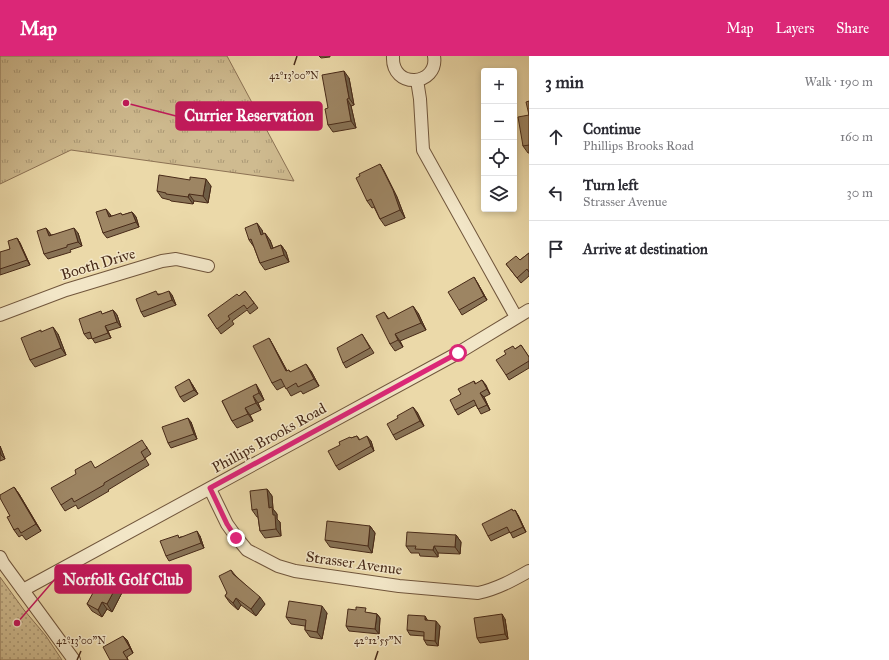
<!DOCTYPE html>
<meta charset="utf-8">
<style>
:root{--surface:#fff;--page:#f7f7f7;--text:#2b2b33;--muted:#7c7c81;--line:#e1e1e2;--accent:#db2777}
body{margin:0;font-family:"IM FELL Great Primer",serif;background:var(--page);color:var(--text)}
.controls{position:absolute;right:12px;top:12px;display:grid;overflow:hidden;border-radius:4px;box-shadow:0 2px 6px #0003}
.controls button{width:36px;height:36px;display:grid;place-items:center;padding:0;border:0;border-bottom:1px solid var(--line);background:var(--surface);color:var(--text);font:20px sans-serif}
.stop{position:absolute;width:12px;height:12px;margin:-9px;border:3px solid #db2777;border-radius:50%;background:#fff}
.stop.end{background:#db2777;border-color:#fff;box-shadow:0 1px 4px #0008}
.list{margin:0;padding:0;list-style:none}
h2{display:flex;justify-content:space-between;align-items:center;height:52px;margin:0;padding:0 16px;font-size:17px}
h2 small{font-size:13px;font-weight:400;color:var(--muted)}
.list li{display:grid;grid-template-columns:26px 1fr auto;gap:12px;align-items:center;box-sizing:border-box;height:56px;padding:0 16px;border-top:1px solid var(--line)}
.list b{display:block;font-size:15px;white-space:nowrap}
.list p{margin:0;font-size:13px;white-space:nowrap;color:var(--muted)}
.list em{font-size:13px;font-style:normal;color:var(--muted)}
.icon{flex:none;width:22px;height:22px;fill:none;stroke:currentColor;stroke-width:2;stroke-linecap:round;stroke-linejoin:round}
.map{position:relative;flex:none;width:529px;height:604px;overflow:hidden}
header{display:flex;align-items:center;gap:24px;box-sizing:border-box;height:56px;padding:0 20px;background:var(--accent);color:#fff}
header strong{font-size:19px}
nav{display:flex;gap:22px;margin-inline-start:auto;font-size:14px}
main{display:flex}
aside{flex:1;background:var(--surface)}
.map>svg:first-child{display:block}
.grass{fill:url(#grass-dots);stroke:#8c7254}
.park{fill:url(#park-tufts);stroke:#8c7254}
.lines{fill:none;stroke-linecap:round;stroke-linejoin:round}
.minor-casing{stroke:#71563c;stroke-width:14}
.minor{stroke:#f2e6c7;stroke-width:12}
.wall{fill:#877255;stroke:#482a18}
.shaded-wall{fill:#6e5d45;stroke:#482a18}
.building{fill:#9d8563;stroke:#482a18}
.route{stroke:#db2777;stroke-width:5}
.ticks{fill:none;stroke:#482a18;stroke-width:1.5}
.labels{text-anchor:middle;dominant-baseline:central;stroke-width:3;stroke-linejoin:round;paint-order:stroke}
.street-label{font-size:15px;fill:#482a18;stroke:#f2e6c7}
.ticks-label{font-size:10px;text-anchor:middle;fill:#482a18;stroke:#f2e6c7;stroke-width:3;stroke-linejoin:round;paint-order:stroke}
.leader{fill:none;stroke:#c2185b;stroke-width:1.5}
.callout-dot{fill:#c2185b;stroke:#f2e6c7;stroke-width:1.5}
.callout{fill:#c2185b;stroke:#c2185b;stroke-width:1.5}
.callout-label{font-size:16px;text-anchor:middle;font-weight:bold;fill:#fff}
</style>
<header>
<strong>Map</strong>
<nav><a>Map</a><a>Layers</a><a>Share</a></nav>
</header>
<main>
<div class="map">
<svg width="529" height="604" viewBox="0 0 529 604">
<defs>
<pattern id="grass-dots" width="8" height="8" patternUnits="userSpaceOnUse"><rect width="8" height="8" fill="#cfbb90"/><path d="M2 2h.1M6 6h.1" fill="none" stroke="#aa9875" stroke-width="1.8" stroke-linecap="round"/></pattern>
<pattern id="park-tufts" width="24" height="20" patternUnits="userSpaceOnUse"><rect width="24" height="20" fill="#cfbb90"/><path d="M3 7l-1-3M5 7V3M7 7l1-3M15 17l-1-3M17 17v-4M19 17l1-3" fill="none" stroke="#aa9875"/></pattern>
</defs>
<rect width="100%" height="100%" fill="#ebd9a9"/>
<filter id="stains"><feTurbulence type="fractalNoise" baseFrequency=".005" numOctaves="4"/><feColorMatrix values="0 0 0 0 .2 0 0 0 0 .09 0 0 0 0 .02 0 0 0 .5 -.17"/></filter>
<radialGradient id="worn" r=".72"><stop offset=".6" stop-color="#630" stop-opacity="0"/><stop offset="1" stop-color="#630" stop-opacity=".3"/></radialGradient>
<!-- grass -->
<path class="grass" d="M0,521L24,554L46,580L62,604H0Z"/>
<!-- park -->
<path class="park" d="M0,0H227L294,125L71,94L0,128Z"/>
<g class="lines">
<defs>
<g id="minor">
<path d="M393,0C391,34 439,30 434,0"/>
<path d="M417,24L420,43L423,94L516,261"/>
<path d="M0,259L66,234L162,205L176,203L208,210"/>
<path d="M210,433L227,468L237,482L247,494L278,510L295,515L399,530L478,537C497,533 513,524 529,515"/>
<path d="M0,501L3,507L74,604"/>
<path d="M23,534L458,297L529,254"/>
</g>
</defs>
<!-- minor casing -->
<use href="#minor" class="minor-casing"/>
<!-- minor -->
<use href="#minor" class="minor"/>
</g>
<!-- wall -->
<g class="wall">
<path d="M319,0H330V1L321,2Z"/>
<path d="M349,22L354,49L351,50L356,72L333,76L328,69V52Z"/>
<path d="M529,45V97H528L523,90L529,59Z"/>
<path d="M380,108L384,115L397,141L405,162L385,170L380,163L374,151L372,152L367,145Z"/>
<path d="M211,130L208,147L194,145L193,148L171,145L170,144L162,142L157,135Z"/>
<path d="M132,156L136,161L139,171L107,182L103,177L110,158L111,160L123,159Z"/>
<path d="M46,172L50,179L78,177L82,190L70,194L71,196L48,203L44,198Z"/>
<path d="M262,174L263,178L270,184L273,192L281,189L286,196L289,206L265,214L260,207L254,191L249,184Z"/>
<path d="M17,182L20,187L30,209L0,219V199L10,193Z"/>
<path d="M529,197V220L521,227L506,208L520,204Z"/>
<path d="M477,226L487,244L462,259L459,254Z"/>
<path d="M245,235L258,252L250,258L247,254L232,265L234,268L221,278L208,259L239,240Z"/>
<path d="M158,238L172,239L176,249L144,261L141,256Z"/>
<path d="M113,254L117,259L121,271L108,275L111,282L95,287L92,282L88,283L84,278L103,258Z"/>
<path d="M384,256L389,263L418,257L426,274L400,285L403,291L395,295L390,288Z"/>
<path d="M42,276L58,278L66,299L35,311L30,304Z"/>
<path d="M362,278L374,297L346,312L343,307Z"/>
<path d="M269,282L273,289L287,315L289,314L290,316L311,315L319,330L303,338L301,335L291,340L285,330L277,334L272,327Z"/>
<path d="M521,289L529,301V312L509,324L506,319L515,293Z"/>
<path d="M482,324L490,338L484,341L490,354L481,358L476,349L458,359L455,354L461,338L474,325L476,328Z"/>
<path d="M192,328L198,338L184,346L180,341Z"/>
<path d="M260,335L264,344L258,347L261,354L250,359L253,365L237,372L232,365L222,345Z"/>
<path d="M417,356L424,370L396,384L393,379Z"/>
<path d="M191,366L197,383L171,392L168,387Z"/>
<path d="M357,380L360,384L371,385L374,395L339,414L336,410L351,382Z"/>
<path d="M0,390L5,403L0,405Z"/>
<path d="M146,390L151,398L145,402L149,409L108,434L109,435L78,453L76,449L65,455L61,449L95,412Z"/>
<path d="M14,431L19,438L41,475L26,484L22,479L19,481L14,474L10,460Z"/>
<path d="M267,433L272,440L273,453L277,458V463L280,466L281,480L265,482L260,475L258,461H257L252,454Z"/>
<path d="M513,455L518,459L526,476L513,482L510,476L491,485L488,480Z"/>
<path d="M370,470L375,477L372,497L330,491L325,484Z"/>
<path d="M456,479L461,486L460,498L438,497V501L420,500L419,497H411L406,490Z"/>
<path d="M200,480L204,492L169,505L166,500L180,481Z"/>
<path d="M231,514L235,519L265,548L256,560L241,549L238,554L230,547L225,540L227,537Z"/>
<path d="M122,520L127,527L112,556L107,553L102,561L92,555L87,548L95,535L92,532Z"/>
<path d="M327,557L322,583L310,581L305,574V570L291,568L286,561Z"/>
<path d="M369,557L377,558L380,562L379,578L349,575L346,570Z"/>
<path d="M505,563L508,583L480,587L477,582Z"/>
<path d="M428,565L440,570L438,590L427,589L424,584V580L410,579L407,574Z"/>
<path d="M127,584L133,597L127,601L128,604H110Z"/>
</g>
<!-- shaded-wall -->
<g class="shaded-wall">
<path d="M344,15L349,22L354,49L349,42Z"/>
<path d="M347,43L351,50L356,72L351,65Z"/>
<path d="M380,108L384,115L397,141L405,162L400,154Z"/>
<path d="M206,123L211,130L208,147L203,140Z"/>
<path d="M189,138L194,145L193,148L188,141Z"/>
<path d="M106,153L110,158L112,166L109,161Z"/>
<path d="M132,156L136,161L139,171L136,166Z"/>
<path d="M257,167L262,174L266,186L261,179Z"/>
<path d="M46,172L50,177L52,185L49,180Z"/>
<path d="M74,172L78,177L82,190L78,186Z"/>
<path d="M265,177L270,184L276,200L271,193Z"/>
<path d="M17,182L20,187L30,209L27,204Z"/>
<path d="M281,189L286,196L289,206L284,199Z"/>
<path d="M474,221L477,226L487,244L484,240Z"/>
<path d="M169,235L172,239L176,249L172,244Z"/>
<path d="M413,250L418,257L426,274L421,267Z"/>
<path d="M113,254L117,259L121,271L117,266Z"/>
<path d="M105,270L108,275L111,282L108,277Z"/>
<path d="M53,271L58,278L66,299L61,292Z"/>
<path d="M395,278L400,285L403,291L398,284Z"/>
<path d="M269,282L273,289L291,322L286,315Z"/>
<path d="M306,308L311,315L319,330L314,323Z"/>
<path d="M189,323L198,338L194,334Z"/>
<path d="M482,324L486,329L490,338L487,333Z"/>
<path d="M256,328L260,335L264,344L259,337Z"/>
<path d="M480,337L484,341L490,354L487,349Z"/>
<path d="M253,340L258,347L261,354L256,347Z"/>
<path d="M413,351L417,356L424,370L420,365Z"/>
<path d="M245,352L250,359L253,365L248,358Z"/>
<path d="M188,362L191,366L197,383L194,378Z"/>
<path d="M367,380L371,385L374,395L371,390Z"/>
<path d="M0,390L5,403L1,399L0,395Z"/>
<path d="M14,431L19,438L41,475L36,468Z"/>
<path d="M267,433L272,440L273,453L277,458V463L280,466L281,480L276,473L269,452Z"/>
<path d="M515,454L518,459L526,476L523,471Z"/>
<path d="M370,470L375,477L372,497L368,490Z"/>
<path d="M197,475L200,480L204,492L201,487Z"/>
<path d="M456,479L461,486L460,498L455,491Z"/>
<path d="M434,490L438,497V501L433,494Z"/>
<path d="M122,520L127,527L112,556L107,548Z"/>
<path d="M260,541L265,548L256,560L251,553Z"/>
<path d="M236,542L241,549L238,554L233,547Z"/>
<path d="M102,546L107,553L102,561L98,554Z"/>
<path d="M322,550L327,557L322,583L317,576Z"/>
<path d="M377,558L380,562L379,578L375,573Z"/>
<path d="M502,558L505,563L508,583L505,578Z"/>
<path d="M425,560L428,565L425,564Z"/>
<path d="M436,565L440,570L438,590L435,585Z"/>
<path d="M123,580L127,584L133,597L130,592Z"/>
</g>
<!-- building -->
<g class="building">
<path d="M344,15L349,42L347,43L351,65L328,69L325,53L328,52L322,19Z"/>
<path d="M529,45V89L523,90L518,61L529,59L526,46Z"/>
<path d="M380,108L393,134L400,154L380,163L371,143L367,145L356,122L360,120L359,118Z"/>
<path d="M159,119L190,124V121L206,123L203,140L189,138L188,141L166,138V137L157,135Z"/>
<path d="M106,153L109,161L121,157L122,159L132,156L136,166L103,177L96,156Z"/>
<path d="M257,167L261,179L265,177L271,193L281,189L284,199L260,207L251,183L249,184L245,172Z"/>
<path d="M46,172L49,180L74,172L78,186L67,189V191L44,198L37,175Z"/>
<path d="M17,182L27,204L0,213V196L10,193L8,185Z"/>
<path d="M529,197V216L527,213L517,222L506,208L516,200L520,204Z"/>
<path d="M474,221L484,240L459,254L448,236Z"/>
<path d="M156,235L158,239L169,235L172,244L141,256L136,243Z"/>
<path d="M245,235L254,247L247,253L244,249L228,260L230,263L217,273L208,259L237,238L239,240Z"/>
<path d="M413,250L421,267L395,278L398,284L390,288L376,260L384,256L388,263Z"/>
<path d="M113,254L117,266L105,270L108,277L92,283L90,276L84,278L79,263L101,255L102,258Z"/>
<path d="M53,271L61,292L30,304L21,282L41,274V276Z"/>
<path d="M362,278L370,292L343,307L337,292Z"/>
<path d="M269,282L286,315L289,314L290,316L306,308L314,323L298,331L296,327L286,333L281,323L272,327L253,290Z"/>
<path d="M521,289L529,301V305L506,319L496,304L506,298L504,295L513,290L515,293Z"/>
<path d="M189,323L194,334L180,341L175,331Z"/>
<path d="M482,324L487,333L480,337L487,349L478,353L474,344L455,354L450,344L461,338L458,333L474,325L475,328Z"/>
<path d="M256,328L259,337L253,340L256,347L245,352L248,358L232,365L222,345Z"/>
<path d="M413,351L420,365L393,379L387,368L398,362L397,360Z"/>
<path d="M188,362L194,378L168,387L162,371Z"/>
<path d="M357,380L359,384L367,380L371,390L336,410L328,395L340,389L339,386L350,381L351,382Z"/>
<path d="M142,384L147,392L141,396L145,403L104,427V429L74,446L72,442L61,449L51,432L76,418L75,414L91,405L95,412Z"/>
<path d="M14,431L36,468L21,477L18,472L14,474L7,461L10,460L0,442V439Z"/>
<path d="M267,433L269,452L272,451L273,459H275L276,473L260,475L257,453L252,454L250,435Z"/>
<path d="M512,453L513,455L515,454L523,471L510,477L507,471L488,480L482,468Z"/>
<path d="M327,465L370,470L368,490L325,484Z"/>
<path d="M197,475L201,487L166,500L160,485L178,479L179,482Z"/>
<path d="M407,476L456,479L455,491L434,490L433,494L415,493L416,490H406Z"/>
<path d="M104,511L122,520L107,548L102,546L98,554L87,548L95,533L92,532Z"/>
<path d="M231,514L233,518L260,541L251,553L236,542L233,547L225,540L227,537L219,520Z"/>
<path d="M289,545L322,550L317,576L305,574L306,564L286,561Z"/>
<path d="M356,551L366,552L365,556L377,558L375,573L346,570L348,553L356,554Z"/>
<path d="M502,558L505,578L477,582L474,562Z"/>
<path d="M408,559L425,560V564L436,565L435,585L424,584V576L407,574Z"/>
<path d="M123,580L130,592L123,596L128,604H110L103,591Z"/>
</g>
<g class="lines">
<!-- route -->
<path class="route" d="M236,482L227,468L210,432L458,297"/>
</g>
<!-- ticks -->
<path class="ticks" d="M294,9L297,0M77,604L81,595M375,604L378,595"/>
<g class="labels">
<!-- street labels -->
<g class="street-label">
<text transform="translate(98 208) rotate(-17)">Booth Drive</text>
<text transform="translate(269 382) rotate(-29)">Phillips Brooks Road</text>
<text transform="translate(354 507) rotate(8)">Strasser Avenue</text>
</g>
</g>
<g class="ticks-label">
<text x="294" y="23">42°13'00"N</text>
<text x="81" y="588">42°13'00"N</text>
<text x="378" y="588">42°12'55"N</text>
</g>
<!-- callouts -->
<path class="leader" d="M126 47L176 60M17 567L55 523"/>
<g class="callout-dot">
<circle cx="126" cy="47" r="4"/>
<circle cx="17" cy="567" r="4"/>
</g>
<g class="callout">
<rect x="176" y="46" width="146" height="28" rx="4"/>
<rect x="55" y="509" width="136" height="28" rx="4"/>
</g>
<g class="callout-label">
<text x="249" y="65">Currier Reservation</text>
<text x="123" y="529">Norfolk Golf Club</text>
</g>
<rect width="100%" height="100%" filter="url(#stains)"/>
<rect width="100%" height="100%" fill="url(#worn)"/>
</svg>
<div class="controls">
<button>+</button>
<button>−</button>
<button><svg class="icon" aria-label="locate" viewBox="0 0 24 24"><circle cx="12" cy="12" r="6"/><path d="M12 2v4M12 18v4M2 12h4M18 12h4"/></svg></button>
<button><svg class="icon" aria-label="layers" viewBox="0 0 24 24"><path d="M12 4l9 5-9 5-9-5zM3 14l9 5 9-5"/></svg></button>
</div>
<div class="stop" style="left:458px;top:297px"></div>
<div class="stop end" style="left:236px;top:482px"></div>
</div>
<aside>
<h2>3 min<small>Walk · 190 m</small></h2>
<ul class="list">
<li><svg class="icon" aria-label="ahead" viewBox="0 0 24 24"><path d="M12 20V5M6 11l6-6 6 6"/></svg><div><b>Continue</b><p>Phillips Brooks Road</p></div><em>160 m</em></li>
<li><svg class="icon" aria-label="left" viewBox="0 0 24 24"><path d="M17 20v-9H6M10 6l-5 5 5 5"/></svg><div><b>Turn left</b><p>Strasser Avenue</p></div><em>30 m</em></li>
<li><svg class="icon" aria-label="arrive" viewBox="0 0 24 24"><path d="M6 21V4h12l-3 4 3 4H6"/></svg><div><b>Arrive at destination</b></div></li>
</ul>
</aside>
</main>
